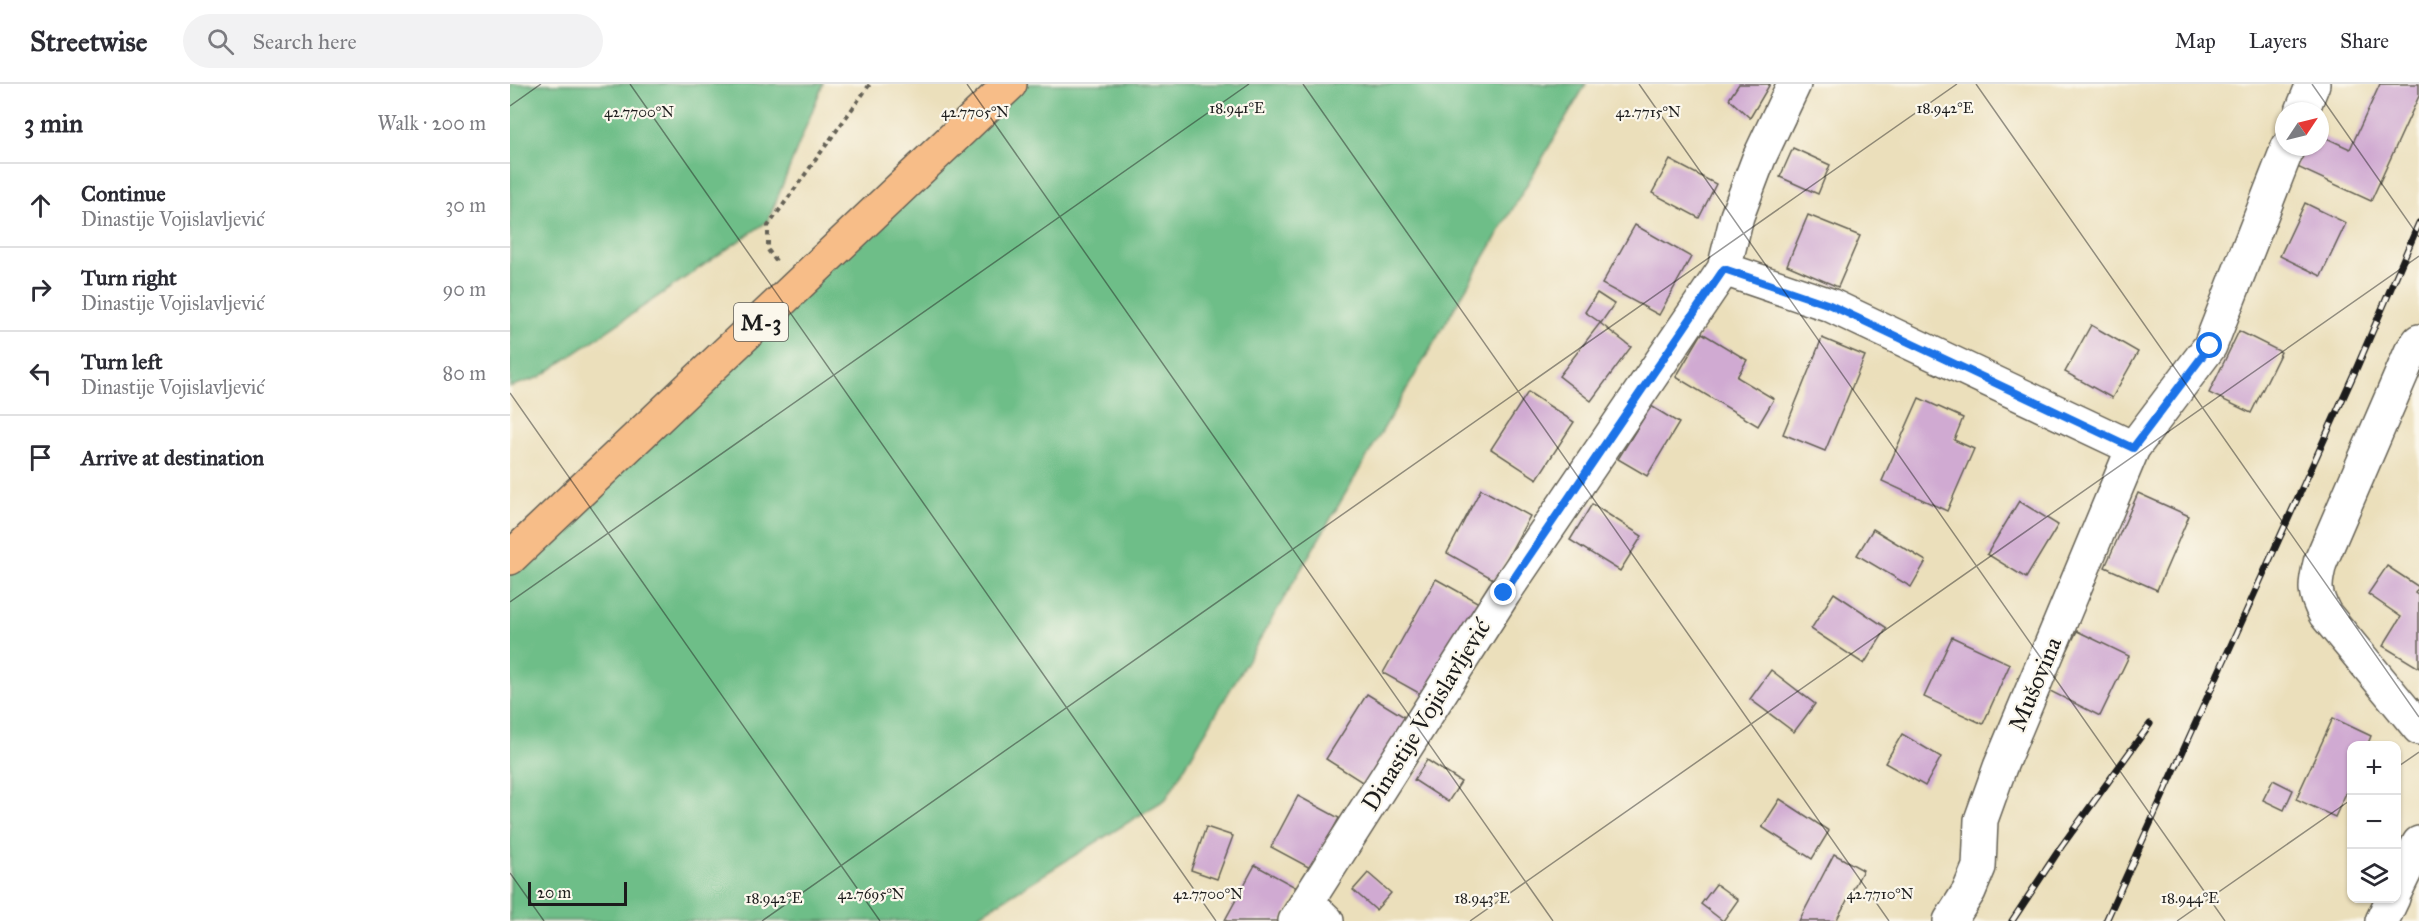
<!DOCTYPE html>
<meta charset="utf-8">
<style>
:root{--surface:#fff;--page:#f2f2f3;--text:#2b2b33;--muted:#7c7c81;--line:#e1e1e2}
body{margin:0;font-family:"IM FELL Great Primer",serif;background:var(--page);color:var(--text)}
.controls{position:absolute;right:18px;bottom:18px;display:grid;overflow:hidden;border-radius:12px;box-shadow:0 2px 4px #0004}
.controls button{width:54px;height:54px;display:grid;place-items:center;padding:0;border:0;border-bottom:2px solid var(--line);background:var(--surface);color:var(--text);font:30px sans-serif}
.compass{position:absolute;left:1765px;top:18px;width:54px;height:54px;border-radius:50%;background:var(--surface);box-shadow:0 2px 4px #0004;rotate:55deg}
.scale{position:absolute;left:18px;bottom:15px;width:99px;box-sizing:border-box;padding-left:6px;border:3px solid #1c1c1c;border-top:0;font-size:16px;line-height:21px;white-space:nowrap;color:#1c1c1c;-webkit-text-stroke:4px #fbf7ec;paint-order:stroke}
.stop{position:absolute;width:18px;height:18px;margin:-14px;border:4px solid #1a73e8;border-radius:50%;background:#fff}
.stop.end{background:#1a73e8;border-color:#fff;box-shadow:0 2px 6px #0008}
.list{margin:0;padding:0;list-style:none}
h2{display:flex;justify-content:space-between;align-items:center;height:78px;margin:0;padding:0 24px;font-size:26px}
h2 small{font-size:20px;font-weight:400;color:var(--muted)}
.list li{display:grid;grid-template-columns:39px 1fr auto;gap:18px;align-items:center;box-sizing:border-box;height:84px;padding:0 24px;border-top:2px solid var(--line)}
.list b{display:block;font-size:22px;white-space:nowrap}
.list p{margin:0;font-size:20px;white-space:nowrap;color:var(--muted)}
.list em{font-size:20px;font-style:normal;color:var(--muted)}
.icon{flex:none;width:33px;height:33px;fill:none;stroke:currentColor;stroke-width:2;stroke-linecap:round;stroke-linejoin:round}
.map{position:relative;flex:none;width:1909px;height:837px;overflow:hidden}
header{display:flex;align-items:center;gap:36px;box-sizing:border-box;height:84px;padding:0 30px;background:var(--surface);border-bottom:2px solid var(--line)}
header strong{font-size:28px}
nav{display:flex;gap:33px;margin-inline-start:auto;font-size:21px}
.search{width:420px;height:54px;background:var(--page);display:flex;align-items:center;gap:15px;box-sizing:border-box;padding:0 21px;border-radius:33px;color:var(--muted);font-size:22px}
main{display:flex}
aside{flex:1;background:var(--surface)}
.map>svg:first-child{display:block}
.forest{fill:#6ebe88;stroke:#456d52;stroke-width:1.5}
.building{fill:#d0aad2}
.lines{fill:none;stroke-linecap:round;stroke-linejoin:round}
.street-casing{stroke:#646054;stroke-width:36}
.primary-casing{stroke:#646054;stroke-width:36}
.path{stroke:#646054;stroke-width:4;stroke-dasharray:4.5 4.5;stroke-linecap:butt}
.street{stroke:#fff;stroke-width:33}
.primary{stroke:#f7bd88;stroke-width:33}
.rail-casing{stroke:#1c1c1c;stroke-width:7}
.rail{stroke:#fbf7ec;stroke-width:4.5;stroke-dasharray:14;stroke-linecap:butt}
.route{stroke:#1a73e8;stroke-width:8}
.ticks{fill:none;stroke:#1c1c1c;stroke-width:1.5;stroke-opacity:0.45}
.labels{text-anchor:middle;dominant-baseline:central;stroke-width:4.5;stroke-linejoin:round;paint-order:stroke}
.shield{fill:#fbf7ec;stroke:#5f5e5a;stroke-width:1.5}
.shield-label{font-size:22px;font-weight:bold;fill:#1c1c1c}
.street-label{font-size:24px;fill:#1c1c1c;stroke:#fbf7ec}
.ticks-label{font-size:15px;text-anchor:middle;fill:#1c1c1c;stroke:#fbf7ec;stroke-width:4.5;stroke-linejoin:round;paint-order:stroke}
</style>
<header>
<strong>Streetwise</strong>
<div class="search"><svg class="icon" aria-label="search" viewBox="0 0 24 24"><circle cx="10" cy="10" r="6"/><path d="M15 15l6 6"/></svg>Search here</div>
<nav><a>Map</a><a>Layers</a><a>Share</a></nav>
</header>
<main>
<aside>
<h2>3 min<small>Walk · 200 m</small></h2>
<ul class="list">
<li><svg class="icon" aria-label="ahead" viewBox="0 0 24 24"><path d="M12 20V5M6 11l6-6 6 6"/></svg><div><b>Continue</b><p>Dinastije Vojislavljević</p></div><em>30 m</em></li>
<li><svg class="icon" aria-label="right" viewBox="0 0 24 24"><path d="M7 20v-9h11M14 6l5 5-5 5"/></svg><div><b>Turn right</b><p>Dinastije Vojislavljević</p></div><em>90 m</em></li>
<li><svg class="icon" aria-label="left" viewBox="0 0 24 24"><path d="M17 20v-9H6M10 6l-5 5 5 5"/></svg><div><b>Turn left</b><p>Dinastije Vojislavljević</p></div><em>80 m</em></li>
<li><svg class="icon" aria-label="arrive" viewBox="0 0 24 24"><path d="M6 21V4h12l-3 4 3 4H6"/></svg><div><b>Arrive at destination</b></div></li>
</ul>
</aside>
<div class="map">
<svg width="1909" height="837" viewBox="0 0 1909 837">
<rect width="100%" height="100%" fill="#fbf7ec"/>
<filter id="ink" filterUnits="userSpaceOnUse"><feTurbulence type="fractalNoise" baseFrequency=".0167" numOctaves="2"/><feDisplacementMap in="SourceGraphic" scale="12" xChannelSelector="R" yChannelSelector="G"/><feConvolveMatrix kernelMatrix="1 2 1 2 8 2 1 2 1" color-interpolation-filters="sRGB"/></filter>
<filter id="wash" filterUnits="userSpaceOnUse"><feTurbulence type="fractalNoise" baseFrequency=".008" numOctaves="4" result="noise"/><feDisplacementMap in="SourceGraphic" scale="24" xChannelSelector="R" yChannelSelector="G"/><feGaussianBlur stdDeviation="1.35" result="paint"/><feColorMatrix in="noise" values="0 0 0 0 0 0 0 0 0 0 0 0 0 0 0 0 0 1.4 0 .05"/><feComposite in="paint" operator="in"/></filter>
<g filter="url(#wash)">
<rect width="100%" height="100%" fill="#ebdfbb"/>
<!-- forest -->
<g class="forest">
<path d="M0,0H313L258,137L30,293L0,303Z"/>
<path d="M499,0H1076L656,715L459,837H0V474Z"/>
</g>
<g id="blocks">
<!-- building -->
<g class="building">
<path d="M1229,0H1260L1240,34L1219,15Z"/>
<path d="M1870,0H1909V12L1861,117L1785,82L1794,63H1810V51L1840,65Z"/>
<path d="M1283,64L1320,81L1308,110L1270,93Z"/>
<path d="M1160,76L1206,100L1189,134L1142,109Z"/>
<path d="M1795,119L1836,139L1811,192L1770,172Z"/>
<path d="M1298,131L1350,152L1328,203L1277,181Z"/>
<path d="M1125,141L1181,173L1149,231L1092,200Z"/>
<path d="M1087,209L1104,220L1091,239L1075,228Z"/>
<path d="M1090,239L1121,263L1081,317L1049,292Z"/>
<path d="M1581,241L1628,268L1602,314L1555,288Z"/>
<path d="M1729,247L1771,268L1741,329L1699,309Z"/>
<path d="M1192,249L1237,276L1227,293L1264,315L1248,342L1166,293Z"/>
<path d="M1312,254L1355,272L1315,367L1273,350Z"/>
<path d="M1018,308L1064,338L1027,395L981,365Z"/>
<path d="M1409,314L1453,334L1444,356L1464,365L1437,427L1372,397Z"/>
<path d="M1141,322L1169,339L1137,392L1108,375Z"/>
<path d="M971,405L1020,432L985,496L937,469Z"/>
<path d="M1628,409L1679,432L1647,506L1595,483Z"/>
<path d="M1509,417L1548,441L1516,494L1477,470Z"/>
<path d="M1082,420L1132,452L1110,487L1060,456Z"/>
<path d="M1363,445L1416,477L1401,503L1347,471Z"/>
<path d="M1877,482L1909,503L1905,509L1909,512V584L1873,562L1891,533L1858,510Z"/>
<path d="M926,495L969,519L916,613L873,589Z"/>
<path d="M1324,509L1377,544L1354,580L1301,545Z"/>
<path d="M1567,547L1619,572L1590,632L1538,606Z"/>
<path d="M1442,553L1500,580L1473,640L1414,613Z"/>
<path d="M1261,586L1305,620L1284,648L1240,615Z"/>
<path d="M857,610L901,637L860,703L816,675Z"/>
<path d="M1823,634L1861,652L1857,662H1842V696L1825,733L1786,715Z"/>
<path d="M1392,650L1431,673L1415,702L1375,679Z"/>
<path d="M917,676L951,698L938,718L904,696Z"/>
<path d="M1763,696L1783,706L1774,726L1753,716Z"/>
<path d="M788,712L829,734L802,785L761,763Z"/>
<path d="M1270,715L1319,747L1302,775L1252,743Z"/>
<path d="M696,743L723,752L707,795L681,786Z"/>
<path d="M1324,770L1353,786L1326,837H1289Z"/>
<path d="M745,781L789,805L772,837H717L715,836Z"/>
<path d="M858,789L881,809L866,826L843,806Z"/>
<path d="M1206,800L1228,816L1213,837L1191,820Z"/>
</g>
</g>
</g>
<g filter="url(#ink)">
<use href="#blocks" fill-opacity="0" stroke="#646054" stroke-width="1.5"/>
<g class="lines">
<defs>
<g id="street">
<path d="M1792,27L1803,0"/>
<path d="M1214,185L1320,221L1623,364"/>
<path d="M1909,257L1901,268L1810,479C1804,503 1804,509 1815,530L1909,644"/>
<path d="M1886,806L1909,759"/>
<path d="M797,818L817,837"/>
<path d="M785,837L994,509L1214,185L1227,132L1249,74L1284,0"/>
<path d="M1440,837L1459,807L1469,783L1471,736L1490,683L1623,364L1700,262L1778,63"/>
<path d="M1872,837L1883,814"/>
</g>
<path id="primary" d="M0,474L500,0"/>
</defs>
<!-- street casing -->
<use href="#street" class="street-casing"/>
<!-- primary casing -->
<use href="#primary" class="primary-casing"/>
<!-- path -->
<path class="path" d="M266,177L258,166V142L360,0"/>
<!-- street -->
<use href="#street" class="street"/>
<!-- primary -->
<use href="#primary" class="primary"/>
<defs>
<g id="rail">
<path d="M1502,837L1551,763L1640,640"/>
<path d="M1596,837L1847,283L1909,139"/>
</g>
</defs>
<!-- rail casing -->
<use href="#rail" class="rail-casing"/>
<!-- rail -->
<use href="#rail" class="rail"/>
</g>
</g>
<g class="lines" filter="url(#ink)">
<!-- route -->
<path class="route" d="M994,509L1214,185L1320,221L1623,364L1700,262"/>
</g>
<!-- ticks -->
<path class="ticks" d="M120,0L706,837M457,0L1043,837M793,0L1379,837M1129,0L1715,837M1466,0L1909,633M1802,0L1909,153M0,22L31,0M0,309L370,837M0,518L739,0M1886,684L1909,668M0,789L34,837M252,837L1447,0M960,837L1909,172M1667,837L1842,715"/>
<g class="labels">
<!-- shield labels -->
<rect class="shield" x="224" y="219" width="54" height="38" rx="4.5"/>
<g class="shield-label">
<text x="251" y="238">M-3</text>
</g>
<!-- street labels -->
<g class="street-label">
<text transform="translate(1525 600) rotate(-67)">Mušovina</text>
<text transform="translate(916 631) rotate(-58)">Dinastije Vojislavljević</text>
</g>
</g>
<g class="ticks-label">
<text x="1435" y="29">18.942°E</text>
<text x="727" y="29">18.941°E</text>
<text x="129" y="33">42.7700°N</text>
<text x="465" y="33">42.7705°N</text>
<text x="1138" y="33">42.7715°N</text>
<text x="361" y="815">42.7695°N</text>
<text x="698" y="815">42.7700°N</text>
<text x="1370" y="815">42.7710°N</text>
<text x="264" y="819">18.942°E</text>
<text x="972" y="819">18.943°E</text>
<text x="1680" y="819">18.944°E</text>
</g>
</svg>
<div class="controls">
<button>+</button>
<button>−</button>
<button><svg class="icon" aria-label="layers" viewBox="0 0 24 24"><path d="M12 4l9 5-9 5-9-5zM3 14l9 5 9-5"/></svg></button>
</div>
<svg class="compass" viewBox="-18 -18 36 36"><path d="M0-13l5 13h-10z" fill="#e53935"/><path d="M0 13l5-13h-10z" fill="#7c7c81"/></svg>
<div class="scale">20 m</div>
<div class="stop" style="left:1700px;top:262px"></div>
<div class="stop end" style="left:994px;top:509px"></div>
</div>
</main>
